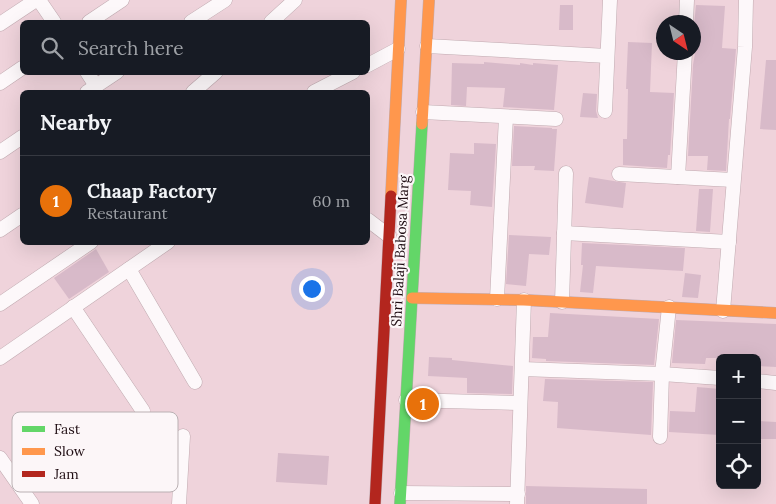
<!DOCTYPE html>
<meta charset="utf-8">
<style>
:root{--surface:#171b24;--page:#20242c;--text:#f1f3f6;--muted:#9ea1a6;--line:#363941;--accent:#8c9099}
body{margin:0;font-family:Lora,serif;background:var(--page);color:var(--text)}
.controls{position:absolute;right:15px;bottom:15px;display:grid;overflow:hidden;border-radius:8px;box-shadow:0 5px 20px #0002}
.controls button{width:45px;height:45px;display:grid;place-items:center;padding:0;border:0;border-bottom:1px solid var(--line);background:var(--surface);color:var(--text);font:25px sans-serif}
.compass{position:absolute;left:656px;top:15px;width:45px;height:45px;border-radius:50%;background:var(--surface);box-shadow:0 5px 20px #0002;rotate:145deg}
.you{position:absolute;left:311px;top:288px;width:18px;height:18px;margin:-12px;border:4px solid #fff;border-radius:50%;background:#1a73e8;box-shadow:0 0 0 8px #1a73e833}
.badge{display:grid;place-items:center;width:32px;height:32px;border-radius:50%;background:var(--accent);color:#fff;font-size:16px;font-weight:700}
.pin{position:absolute;translate:-50% -50%;border:2px solid #fff;box-shadow:0 1px 5px #0006}
.list{margin:0;padding:0;list-style:none}
h2{display:flex;justify-content:space-between;align-items:center;height:65px;margin:0;padding:0 20px;font-size:21px}
h2 small{font-size:16px;font-weight:400;color:var(--muted)}
.list li{display:grid;grid-template-columns:32px 1fr auto;gap:15px;align-items:center;box-sizing:border-box;height:90px;padding:0 20px;border-top:1px solid var(--line)}
.list b{display:block;font-size:19px;white-space:nowrap}
.list p{margin:0;font-size:16px;white-space:nowrap;color:var(--muted)}
.list em{font-size:16px;font-style:normal;color:var(--muted)}
.icon{flex:none;width:28px;height:28px;fill:none;stroke:currentColor;stroke-width:2;stroke-linecap:round;stroke-linejoin:round}
.map{position:relative;flex:none;width:776px;height:504px;overflow:hidden}
.search{position:absolute;background:var(--surface);box-shadow:0 5px 20px #0002;left:20px;top:20px;width:350px;height:55px;display:flex;align-items:center;gap:12px;box-sizing:border-box;padding:0 18px;border-radius:8px;color:var(--muted);font-size:19px}
.panel{position:absolute;background:var(--surface);box-shadow:0 5px 20px #0002;left:20px;top:90px;width:350px;height:155px;border-radius:8px}
.map>svg:first-child{display:block}
.building{fill:#d8bac9}
.lines{fill:none;stroke-linecap:round;stroke-linejoin:round}
.street-casing{stroke:#c0aab0;stroke-width:15}
.fast-casing{stroke:#c0aab0;stroke-width:12}
.slow-casing{stroke:#c0aab0;stroke-width:12}
.jam-casing{stroke:#c0aab0;stroke-width:12}
.street{stroke:#fdf8fa;stroke-width:14}
.fast{stroke:#63d668;stroke-width:11}
.slow{stroke:#ff974d;stroke-width:11}
.jam{stroke:#b3261e;stroke-width:11}
.labels{text-anchor:middle;dominant-baseline:central;stroke-width:4.5;stroke-linejoin:round;paint-order:stroke}
.street-label{font-size:14px;fill:#1f0d13;stroke:#fcf6f8}
.key{fill:#fcf6f8;stroke:#bab0b3;stroke-width:1}
.key-label{font-size:14px;fill:#1f0d13}
</style>
<div class="map">
<svg width="776" height="504" viewBox="0 0 776 504">
<rect width="100%" height="100%" fill="#efd3db"/>
<!-- building -->
<g class="building">
<path d="M560,5H573V30H559Z"/>
<path d="M696,5L725,6L722,48L736,49L730,119H729L726,171L707,170L708,156H688L693,65L695,53H694V26Z"/>
<path d="M628,42L652,43L650,92L674,93L670,155H668L667,168L623,165V139H627L628,89H626Z"/>
<path d="M766,60H776V130L760,129Z"/>
<path d="M484,62L520,65V63L533,65V63L558,65L554,110L503,107L505,88L467,87L466,106L451,105L452,63L484,64Z"/>
<path d="M583,93L597,94L596,111L598,118L580,117Z"/>
<path d="M514,126L552,128V129H557L554,171L534,170L535,166H512Z"/>
<path d="M474,143L496,144L492,207L470,205L471,191L448,190L450,153L474,154Z"/>
<path d="M589,177L626,183L623,208L585,203Z"/>
<path d="M699,189H713L710,232L696,231Z"/>
<path d="M509,235L551,237L549,255L529,254L526,286L506,284Z"/>
<path d="M582,243L685,248L683,271L596,266L593,293L580,292L583,265H581Z"/>
<path d="M96,249L109,272L69,299L54,278Z"/>
<path d="M685,273L701,275L698,298L682,297Z"/>
<path d="M550,313L659,319L654,365L546,361V359L532,358L533,337H548Z"/>
<path d="M676,320L776,324V367L757,366V358H706L705,364L672,363Z"/>
<path d="M429,357L452,358V360L513,366L512,394L467,393V378L428,376Z"/>
<path d="M545,379L653,382L651,435L557,428L558,402L543,401Z"/>
<path d="M697,387L720,389V435L669,432L670,411L695,412Z"/>
<path d="M757,421L776,422V439H757Z"/>
<path d="M278,453L329,456L327,485L276,482Z"/>
<path d="M526,486L647,489V504H526Z"/>
</g>
<g class="lines">
<defs>
<g id="street">
<path d="M39,0L54,22"/>
<path d="M89,22L122,0"/>
<path d="M191,22L225,0"/>
<path d="M271,22L295,0"/>
<path d="M686,22L687,0"/>
<path d="M0,24L36,0"/>
<path d="M427,46L607,56"/>
<path d="M368,65L398,49"/>
<path d="M87,72L96,86"/>
<path d="M0,83L22,68"/>
<path d="M87,92L117,72"/>
<path d="M193,92L216,72"/>
<path d="M314,92L353,72"/>
<path d="M605,111L610,0"/>
<path d="M423,112L556,119"/>
<path d="M0,152L22,137"/>
<path d="M619,174L733,180"/>
<path d="M678,177L685,52"/>
<path d="M368,220L389,236"/>
<path d="M0,230L22,215"/>
<path d="M564,233L729,242"/>
<path d="M129,269L195,382"/>
<path d="M497,299L506,117"/>
<path d="M562,302L566,173"/>
<path d="M0,304L91,242"/>
<path d="M73,307L143,411"/>
<path d="M723,311L745,47L746,0"/>
<path d="M0,358L168,242"/>
<path d="M522,369L662,374L720,378"/>
<path d="M757,381L776,383"/>
<path d="M406,400L520,403"/>
<path d="M660,437L662,374L669,307"/>
<path d="M0,458L32,504"/>
<path d="M401,493L518,494"/>
<path d="M179,504L183,436"/>
<path d="M517,504L524,300"/>
</g>
<path id="fast" d="M400,504L422,124"/>
<g id="slow">
<path d="M422,124L429,0"/>
<path d="M391,196L401,0"/>
<path d="M412,298L524,300L776,313"/>
</g>
<path id="jam" d="M375,504L391,196"/>
</defs>
<!-- street casing -->
<use href="#street" class="street-casing"/>
<!-- fast casing -->
<use href="#fast" class="fast-casing"/>
<!-- slow casing -->
<use href="#slow" class="slow-casing"/>
<!-- jam casing -->
<use href="#jam" class="jam-casing"/>
<!-- street -->
<use href="#street" class="street"/>
<!-- fast -->
<use href="#fast" class="fast"/>
<!-- slow -->
<use href="#slow" class="slow"/>
<!-- jam -->
<use href="#jam" class="jam"/>
</g>
<g class="labels">
<!-- street labels -->
<g class="street-label">
<text transform="translate(400 251) rotate(-87)">Shri Balaji Babosa Marg</text>
</g>
</g>
<!-- legend -->
<rect x="12" y="412" width="166" height="80" rx="8" class="key"/>
<rect x="22" y="426" width="23" height="6" fill="#63d668"/>
<rect x="22" y="448" width="23" height="7" fill="#ff974d"/>
<rect x="22" y="471" width="23" height="6" fill="#b3261e"/>
<g class="key-label">
<text x="54" y="434">Fast</text>
<text x="54" y="456">Slow</text>
<text x="54" y="479">Jam</text>
</g>
</svg>
<div class="controls">
<button>+</button>
<button>−</button>
<button><svg class="icon" aria-label="locate" viewBox="0 0 24 24"><circle cx="12" cy="12" r="6"/><path d="M12 2v4M12 18v4M2 12h4M18 12h4"/></svg></button>
</div>
<svg class="compass" viewBox="-18 -18 36 36"><path d="M0-13l5 13h-10z" fill="#e53935"/><path d="M0 13l5-13h-10z" fill="#9ea1a6"/></svg>
<div class="you"></div>
<div class="pin badge" style="left:423px;top:404px;background:#e8710a">1</div>
<div class="search"><svg class="icon" aria-label="search" viewBox="0 0 24 24"><circle cx="10" cy="10" r="6"/><path d="M15 15l6 6"/></svg>Search here</div>
<section class="panel">
<h2>Nearby<small></small></h2>
<ul class="list">
<li><span class="badge" style="background:#e8710a">1</span><div><b>Chaap Factory</b><p>Restaurant</p></div><em>60 m</em></li>
</ul>
</section>
</div>
